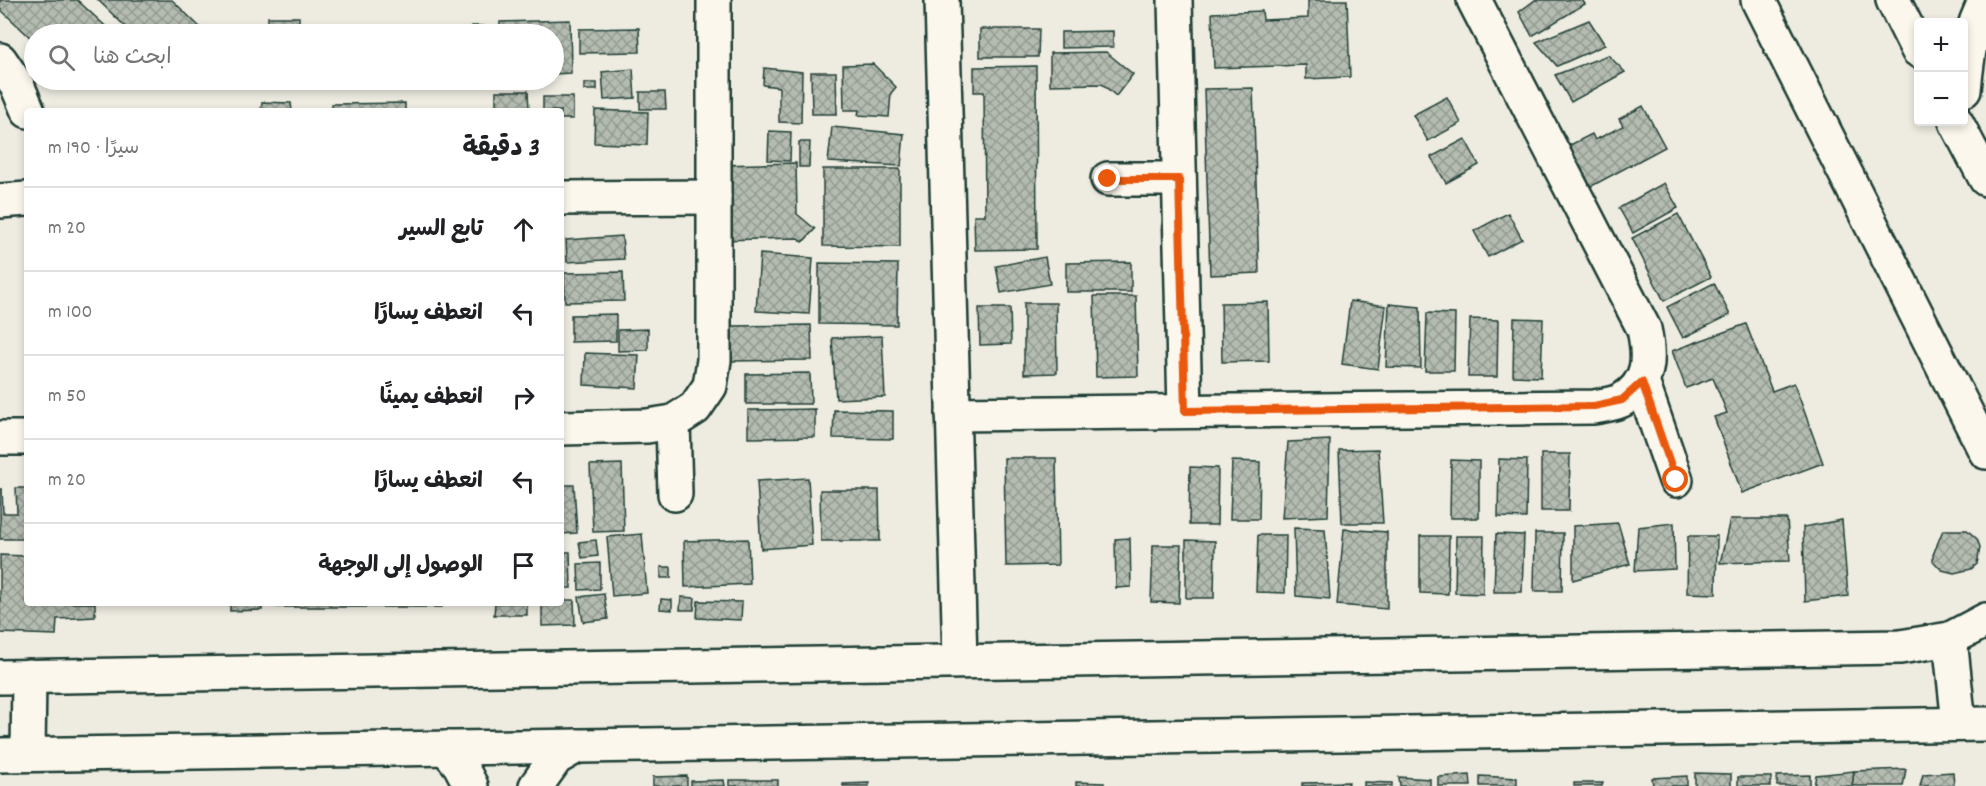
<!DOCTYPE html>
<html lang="ar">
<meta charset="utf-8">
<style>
:root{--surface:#fff;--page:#f2f2f2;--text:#202124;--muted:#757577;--line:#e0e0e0}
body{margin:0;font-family:Dekko,"Playpen Sans Arabic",sans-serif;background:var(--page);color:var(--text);direction:rtl}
.controls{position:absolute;right:18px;top:18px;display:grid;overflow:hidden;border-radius:6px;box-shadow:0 3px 9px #0003}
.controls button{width:54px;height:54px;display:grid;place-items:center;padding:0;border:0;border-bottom:2px solid var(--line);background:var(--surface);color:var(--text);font:30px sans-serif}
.stop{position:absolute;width:18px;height:18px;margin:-14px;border:4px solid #ea580c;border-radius:50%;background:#fff}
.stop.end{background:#ea580c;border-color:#fff;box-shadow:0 2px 6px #0008}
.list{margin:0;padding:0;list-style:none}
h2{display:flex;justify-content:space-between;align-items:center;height:78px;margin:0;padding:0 24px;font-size:26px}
h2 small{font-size:20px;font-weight:400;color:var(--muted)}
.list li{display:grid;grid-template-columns:39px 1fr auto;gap:18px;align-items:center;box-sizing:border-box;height:84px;padding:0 24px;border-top:2px solid var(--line)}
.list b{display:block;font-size:22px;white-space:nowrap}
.list em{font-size:20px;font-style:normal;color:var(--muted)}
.icon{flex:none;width:33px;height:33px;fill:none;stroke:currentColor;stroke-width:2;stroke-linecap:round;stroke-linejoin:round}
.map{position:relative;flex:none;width:1986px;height:786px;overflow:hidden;direction:ltr}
.search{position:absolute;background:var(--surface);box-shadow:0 3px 9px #0003;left:24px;top:24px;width:540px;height:66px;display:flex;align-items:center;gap:15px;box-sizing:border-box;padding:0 21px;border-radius:33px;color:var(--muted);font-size:22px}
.panel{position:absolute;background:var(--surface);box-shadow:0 3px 9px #0003;left:24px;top:108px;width:540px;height:498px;border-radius:6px;direction:rtl}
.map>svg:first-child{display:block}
.building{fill:url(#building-cross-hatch);stroke:#1f3d34;stroke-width:1.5}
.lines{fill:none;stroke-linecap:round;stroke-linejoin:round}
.minor-casing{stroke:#1f3d34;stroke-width:38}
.minor{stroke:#fbf7ec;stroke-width:33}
.route{stroke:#ea580c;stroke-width:8}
</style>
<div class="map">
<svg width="1986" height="786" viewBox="0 0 1986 786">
<defs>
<pattern id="building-cross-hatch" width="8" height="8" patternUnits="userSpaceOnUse" patternTransform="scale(1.5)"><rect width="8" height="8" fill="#b4bbb0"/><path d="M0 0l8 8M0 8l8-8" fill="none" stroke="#929990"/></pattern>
</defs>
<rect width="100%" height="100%" fill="#eeece1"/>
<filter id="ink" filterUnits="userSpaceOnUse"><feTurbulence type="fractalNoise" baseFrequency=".0167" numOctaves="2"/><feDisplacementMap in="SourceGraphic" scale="12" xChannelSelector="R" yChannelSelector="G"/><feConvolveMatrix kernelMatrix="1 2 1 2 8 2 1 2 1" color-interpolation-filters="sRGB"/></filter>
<g filter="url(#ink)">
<!-- building -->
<g class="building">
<path d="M0,0H77L114,34H34V41L0,9Z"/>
<path d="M98,0H172L207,34H133Z"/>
<path d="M1308,0H1347L1350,77L1306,79V65L1214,68L1212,13L1262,11L1263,20L1308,18Z"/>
<path d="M1535,0H1582L1585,4L1532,36L1519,12Z"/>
<path d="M268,17H299V29H330V34H268Z"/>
<path d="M570,20L571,73L554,74V34H500V22Z"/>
<path d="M1589,20L1605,45L1557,66L1536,42Z"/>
<path d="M472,26H483V31L493,30V34H459V31H472Z"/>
<path d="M639,28L640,52L579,53V29Z"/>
<path d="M980,29H1039L1038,57H980Z"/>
<path d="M1113,31V47L1061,48V32Z"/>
<path d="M1106,52L1133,74L1116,96L1102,84L1050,85V53Z"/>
<path d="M1608,55L1625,72L1571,102L1555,75Z"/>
<path d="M873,64L896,87L891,93L889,117L858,115L859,110H844L843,65Z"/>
<path d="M1036,66L1037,249L975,250L974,215H985L984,92H974V67Z"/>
<path d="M764,68L802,72L801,123L779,122V87L763,85Z"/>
<path d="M633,69L635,98L604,100L602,72Z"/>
<path d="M811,72H836L837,114H812Z"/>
<path d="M267,80H330V81L267,83Z"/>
<path d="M355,80H411V85L355,84Z"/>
<rect x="584" y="83" width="13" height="7"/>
<path d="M1253,88L1259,273L1210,275L1204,89Z"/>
<path d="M496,91H528L529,111H496Z"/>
<path d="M640,92H665L666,109H640Z"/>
<path d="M543,97H573V119H561V111H543Z"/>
<path d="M1447,97L1461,123L1428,141L1413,115Z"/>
<path d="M262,102L291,103L292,111H261Z"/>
<path d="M405,103V111H332V104Z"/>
<path d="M1643,106L1665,147L1588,188L1566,147L1592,134L1595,140L1623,126L1619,119Z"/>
<path d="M595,110L648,112L647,145L594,143Z"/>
<path d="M832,127L904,134L901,166L828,162Z"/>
<path d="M769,131L791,132L790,161L768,160Z"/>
<path d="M1465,139L1479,165L1446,183L1431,157Z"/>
<path d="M799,142H810L809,167H799Z"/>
<path d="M796,163L797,214L815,229L803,242L798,238L721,240L719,165Z"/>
<path d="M823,169H900V247L823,246Z"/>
<path d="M1664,183L1678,208L1633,233L1619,208Z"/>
<path d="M1508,213L1522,239L1488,257L1474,231Z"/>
<path d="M1678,214L1711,277L1664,301L1632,238Z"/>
<path d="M622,236L624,259L567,262L566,240Z"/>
<path d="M760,254L813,258L809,314L756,311Z"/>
<path d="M1045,257L1050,284L1001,293L996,266Z"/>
<path d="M1131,262V292H1066V263Z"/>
<path d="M819,263L898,264L897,325L819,324Z"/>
<path d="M623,272L624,301L565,302L564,273Z"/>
<path d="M1714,283L1730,315L1683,338L1667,307Z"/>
<path d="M1094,296H1136L1138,376L1096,377Z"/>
<path d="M1350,301L1386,306L1378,369L1342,364Z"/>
<path d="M1268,302L1269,361L1222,362L1221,303Z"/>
<path d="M1024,303H1056L1057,373L1024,374Z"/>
<path d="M1389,304L1420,307L1421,368L1386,367Z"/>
<path d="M979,308H1010L1011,344L980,345Z"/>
<path d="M1427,313L1455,314L1454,371H1425Z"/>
<path d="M616,314V341L571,342V315Z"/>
<path d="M1514,318L1543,319L1541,377L1513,376Z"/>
<path d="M1470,319L1498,320L1497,377H1468Z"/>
<path d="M1746,324L1772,391L1794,383L1823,463L1742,493L1714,417L1727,413L1713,378L1686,388L1672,351Z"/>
<path d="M811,325L812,360L729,361V326Z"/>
<path d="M648,329V350L618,351V330Z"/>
<path d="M882,336L885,397L836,399L832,338Z"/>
<path d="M585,353L639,355L637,388L584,385Z"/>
<path d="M810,373L811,404H746V374Z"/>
<path d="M815,409V437L748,438V410Z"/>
<path d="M834,410L893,411V439L833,438Z"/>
<path d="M1330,440L1328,516L1282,518L1288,442Z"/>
<path d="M1378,449L1383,523H1342L1339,450Z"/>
<path d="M1541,454H1570L1569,511H1541Z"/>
<path d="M1004,458H1056L1058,565L1006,566Z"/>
<path d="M1499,459L1527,460L1526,518L1498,517Z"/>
<path d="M1451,460L1479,461V518H1450Z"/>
<path d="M1232,461L1260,462L1259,519H1230Z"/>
<path d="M622,464L624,531L593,532L590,465Z"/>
<path d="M1190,467L1218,468L1217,525H1189Z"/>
<path d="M808,478L812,545L761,549L757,481Z"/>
<path d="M561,485H574L577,533L561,534Z"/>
<path d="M16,488H27V539H0V489H2L3,513H17Z"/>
<path d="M820,490H879L880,541H821Z"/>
<path d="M1730,519H1787L1790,561L1720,563Z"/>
<path d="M1842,520L1848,596L1805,601L1803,527Z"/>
<path d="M1618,523L1630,564L1573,580V526Z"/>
<path d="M1674,523L1675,569L1635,571L1638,527Z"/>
<path d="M1294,528L1325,529L1330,599L1296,596Z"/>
<path d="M1344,529L1387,532V609L1337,605Z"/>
<path d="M1943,530H1967L1977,539L1980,547L1977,564L1971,569L1954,573L1942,570L1933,561V555Z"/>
<path d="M1535,533H1563L1562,591H1534Z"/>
<path d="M642,534L647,593L612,596L607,537Z"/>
<path d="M1496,534L1524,535L1522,592H1494Z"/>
<path d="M1258,535H1286L1285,593L1256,592Z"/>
<path d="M1420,536H1449L1448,594L1420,593Z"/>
<path d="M1456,536H1484L1483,594L1455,593Z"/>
<path d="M1688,536H1717L1716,594L1687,593Z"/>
<path d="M1130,538L1131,587L1116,588L1115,539Z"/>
<path d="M748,539L750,584L685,587L684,541Z"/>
<path d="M596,540L598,556L582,558L579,542Z"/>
<path d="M1186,540L1215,541L1214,598H1186Z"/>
<path d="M1153,545H1181L1179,603L1151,602Z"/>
<path d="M561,552H570L571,588H561Z"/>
<path d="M0,555L27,556V603H95V617L57,619L56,635L0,633Z"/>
<path d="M600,563V589L579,590L578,564Z"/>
<rect x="661" y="567" width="10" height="11"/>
<path d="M604,594L608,619L583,622L579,597Z"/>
<path d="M681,597L695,598L694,610H680Z"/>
<path d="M661,599L672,600V610L660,609Z"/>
<path d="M561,600H574L575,625L542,626V603H561Z"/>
<path d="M698,601L742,602L741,620L697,618Z"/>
<path d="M230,603H262V610L230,611Z"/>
<rect x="277" y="603" width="165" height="4"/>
<path d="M495,603H527V615H494Z"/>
<path d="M1906,769L1903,786H1852L1854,771Z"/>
<path d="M1854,771L1852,786H1814L1816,775Z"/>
<path d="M1953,772L1954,786H1920L1923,774Z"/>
<path d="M1695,773L1731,774V786H1695Z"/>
<path d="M1470,775L1471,786H1438V777Z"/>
<path d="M1810,775V786H1777V776Z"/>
<path d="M687,776V786H653V777Z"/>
<path d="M1480,776L1517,778V786H1480Z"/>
<path d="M1687,776V786H1653L1652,778Z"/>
<path d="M1399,777L1430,779V786H1400Z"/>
<rect x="1738" y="777" width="33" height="9"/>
<path d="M724,780L725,786H691V781Z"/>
<rect x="729" y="780" width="49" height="6"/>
<path d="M1076,782L1104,783V786H1076Z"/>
<path d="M1349,782L1348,786H1302V783Z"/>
<path d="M1364,782L1392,783V786H1364Z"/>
<path d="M869,783V786H843V784Z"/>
<path d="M1574,783H1603L1602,786H1574Z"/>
</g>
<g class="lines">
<defs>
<g id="minor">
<path d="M942,0L960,661"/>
<path d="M1175,0L1185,411"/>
<path d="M1758,0L1986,452"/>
<path d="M1893,0L1918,50"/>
<path d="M0,60L17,85L28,111"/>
<path d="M1964,90C1967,60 1970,28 1986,1"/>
<path d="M1956,122L1986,179"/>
<path d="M1108,179H1179"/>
<path d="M561,198L714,197"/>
<path d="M0,201L27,199"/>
<path d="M1642,382L1676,480"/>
<path d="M953,414L1594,407C1603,405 1615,404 1622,400C1651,383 1650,357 1644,329L1474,0"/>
<path d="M673,422L675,494"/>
<path d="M561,428L647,426L673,422L695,408L710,386L714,360V0"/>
<path d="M0,438H27"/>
<path d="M1950,639L1959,724"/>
<path d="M0,677L1900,647L1950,639L1986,620"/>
<path d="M446,748L460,765L471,786"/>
<path d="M28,754L29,676"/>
<path d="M0,755L1986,724"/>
<path d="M536,786L556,758L577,746"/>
</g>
</defs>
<!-- minor casing -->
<use href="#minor" class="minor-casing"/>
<!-- minor -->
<use href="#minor" class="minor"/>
</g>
</g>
<g class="lines" filter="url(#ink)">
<!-- route -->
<path class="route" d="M1108,179H1179L1185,411L1594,406L1622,400L1642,382L1676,480"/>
</g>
</svg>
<div class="controls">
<button>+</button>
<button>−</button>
</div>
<div class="stop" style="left:1676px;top:480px"></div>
<div class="stop end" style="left:1108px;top:179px"></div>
<div class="search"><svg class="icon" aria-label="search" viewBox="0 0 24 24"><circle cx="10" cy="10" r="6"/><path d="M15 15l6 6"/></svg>ابحث هنا</div>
<section class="panel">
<h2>3 دقيقة<small>سيرًا · 190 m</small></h2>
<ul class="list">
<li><svg class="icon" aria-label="ahead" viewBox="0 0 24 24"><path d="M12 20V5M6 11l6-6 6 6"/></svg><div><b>تابع السير</b></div><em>20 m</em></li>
<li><svg class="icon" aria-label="left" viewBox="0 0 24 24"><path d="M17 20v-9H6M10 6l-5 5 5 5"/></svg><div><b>انعطف يسارًا</b></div><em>100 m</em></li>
<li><svg class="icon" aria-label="right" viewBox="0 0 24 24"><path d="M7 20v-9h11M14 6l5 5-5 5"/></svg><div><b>انعطف يمينًا</b></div><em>50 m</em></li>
<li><svg class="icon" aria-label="left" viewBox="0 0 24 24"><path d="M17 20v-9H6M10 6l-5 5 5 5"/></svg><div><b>انعطف يسارًا</b></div><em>20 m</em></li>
<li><svg class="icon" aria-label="arrive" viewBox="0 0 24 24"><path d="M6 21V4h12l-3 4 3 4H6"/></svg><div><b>الوصول إلى الوجهة</b></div></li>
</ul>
</section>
</div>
